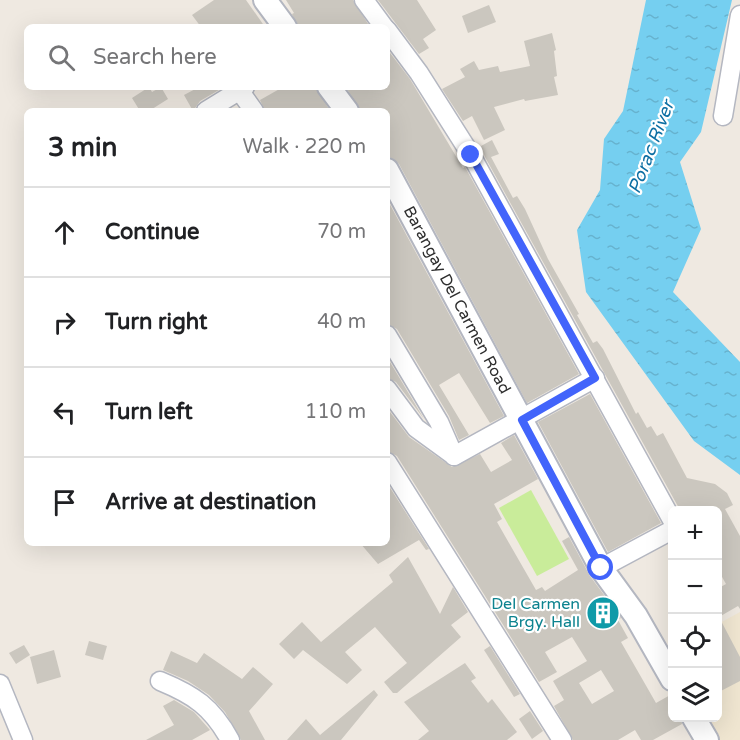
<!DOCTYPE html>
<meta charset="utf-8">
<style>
:root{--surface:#fff;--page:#f2f2f2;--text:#202124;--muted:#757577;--line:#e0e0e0}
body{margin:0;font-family:"Varela Round",sans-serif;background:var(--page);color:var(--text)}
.controls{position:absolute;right:18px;bottom:18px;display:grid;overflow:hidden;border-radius:9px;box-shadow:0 6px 24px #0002}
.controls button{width:54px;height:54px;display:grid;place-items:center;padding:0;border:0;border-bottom:2px solid var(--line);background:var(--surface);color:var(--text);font:30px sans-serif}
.stop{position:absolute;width:18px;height:18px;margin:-14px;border:4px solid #4264fb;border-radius:50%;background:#fff}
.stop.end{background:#4264fb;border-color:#fff;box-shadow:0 2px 6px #0008}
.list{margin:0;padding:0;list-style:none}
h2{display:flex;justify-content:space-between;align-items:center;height:78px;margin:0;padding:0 24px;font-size:26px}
h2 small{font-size:20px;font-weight:400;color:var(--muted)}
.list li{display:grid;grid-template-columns:39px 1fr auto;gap:18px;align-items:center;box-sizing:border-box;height:90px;padding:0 24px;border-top:2px solid var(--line)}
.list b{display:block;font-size:22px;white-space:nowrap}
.list em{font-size:20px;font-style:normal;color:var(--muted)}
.icon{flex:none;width:33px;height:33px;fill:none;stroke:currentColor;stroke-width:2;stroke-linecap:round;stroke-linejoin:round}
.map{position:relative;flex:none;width:740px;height:740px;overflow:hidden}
.search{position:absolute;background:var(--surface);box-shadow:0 6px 24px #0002;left:24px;top:24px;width:366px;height:66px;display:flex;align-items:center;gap:15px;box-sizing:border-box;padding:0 21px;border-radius:9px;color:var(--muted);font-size:22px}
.panel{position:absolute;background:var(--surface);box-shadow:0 6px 24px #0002;left:24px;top:108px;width:366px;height:438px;border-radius:9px}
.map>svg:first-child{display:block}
.education{fill:#f0e6d1}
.pitch{fill:#c9ec9a}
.water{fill:url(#water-ripples)}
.building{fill:#cbc7bf;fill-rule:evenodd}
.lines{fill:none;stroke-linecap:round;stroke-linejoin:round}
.minor-casing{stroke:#b4b7c1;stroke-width:21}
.tertiary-casing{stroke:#b4b7c1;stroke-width:26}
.minor{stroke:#fff;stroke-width:18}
.tertiary{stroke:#fff;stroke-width:22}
.route{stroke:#4264fb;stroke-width:8}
.labels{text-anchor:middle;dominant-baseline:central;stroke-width:4.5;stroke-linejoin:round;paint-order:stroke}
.street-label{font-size:16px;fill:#2e2e2e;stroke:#fff}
.culture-label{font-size:16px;fill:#0d838f;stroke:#fff;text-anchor:end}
.water-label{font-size:18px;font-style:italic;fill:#0d6fa3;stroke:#fff}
</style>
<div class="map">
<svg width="740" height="740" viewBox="0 0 740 740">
<defs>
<pattern id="water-ripples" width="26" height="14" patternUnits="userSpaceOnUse" patternTransform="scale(1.5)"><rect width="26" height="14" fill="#75cff0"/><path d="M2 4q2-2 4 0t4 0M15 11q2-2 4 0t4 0" fill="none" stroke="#66b2ce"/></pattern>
</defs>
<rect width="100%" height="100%" fill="#efe9e1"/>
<!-- education -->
<path class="education" d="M740,612V740H718L706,718H718V624Z"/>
<!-- pitch -->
<path class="pitch" d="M531,490L569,559L537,576L499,508Z"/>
<!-- water -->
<path class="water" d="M646,0H732L701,132L680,162L701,229L673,292L740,362V475L694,441L586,292L577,230L600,190L604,139L623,111Z"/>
<!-- building -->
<g class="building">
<path d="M214,0H246L265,27H201L192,15Z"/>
<path d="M286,0H353L370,27H298L292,14L294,13Z"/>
<path d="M378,0H417L436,30L423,39L429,48L419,54Z"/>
<path d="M489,5L496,22L468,33L462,16Z"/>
<path d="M552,33L556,50L554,51L557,76L554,77L558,95L525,101L524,99L494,107L505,130L484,140L472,116L463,121L442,89L465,77L460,69L474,61L479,70L498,66L500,72L530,66L524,41Z"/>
<path d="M387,49L410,79L463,168L465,167L579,374L527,403L399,164L387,155V111H360L346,87H387Z"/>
<path d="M149,87L152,92L161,87L168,99L149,111H140L132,98Z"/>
<path d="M199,87H224L200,101L193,111L184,95Z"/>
<path d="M283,87H316L330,111H265L260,100Z"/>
<path d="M492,140L499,154L491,157L513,198L517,196L525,209L548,259L579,314L577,315L593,343L597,341L603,349L636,414L638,412L647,428L651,426L657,436L663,433L687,478L715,484L727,493L733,505L725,509L740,536V609L738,606L719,617L740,657V681L717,693V589L726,584L717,568V510H680L485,157L481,146Z"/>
<path d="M387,199L504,416L490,423L459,373L439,385L469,435L459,440L449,416L397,329L387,324Z"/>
<path d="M387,357L424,419L396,382L387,378Z"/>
<path d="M590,394L661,523L608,552L538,422Z"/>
<path d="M387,408L409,437L452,467L480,454L491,472L512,460L501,443L514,435L538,479L494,504L502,519L497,522L536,590L542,587L545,591L578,570L562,541L569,537L590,576L621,618L618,620L628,638L621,642L656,703L672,694V717H681L682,724L653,740H641L635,730L618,740H573L554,706L564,700L553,681L587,661L572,637L545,652L557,672L539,682L397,456L387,451ZM601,670L614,691L592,704L579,683Z"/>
<path d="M387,483L429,549L426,550L419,540L378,564L360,543H387Z"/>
<path d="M408,557L440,614L453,587L468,612L451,625L461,637L397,693H393L384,682L407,663L375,627L345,652L362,670L347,684L303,650L294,659L279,644L302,622L321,642L393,582L389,575Z"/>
<path d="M89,641L107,646L103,660L85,655Z"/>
<path d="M24,645L30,655L16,664L9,653Z"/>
<path d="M490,646L520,694L514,697L484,650Z"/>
<path d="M54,650L61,677L37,684L30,657Z"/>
<path d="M171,651L197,663L204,653L242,679L253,667L273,684L249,711L265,740H241L225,712L209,695L188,681L163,670Z"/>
<path d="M465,663L476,678L471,681L488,703L492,699L517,732L507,740H418L429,731L404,702Z"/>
<path d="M374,690L378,695L341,740H287L306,719L320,735Z"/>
<path d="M174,700L194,712L210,730L192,740H146L174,725L163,706Z"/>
<path d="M530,711L543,731L532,739L519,719Z"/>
</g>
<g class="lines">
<defs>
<g id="minor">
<path d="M364,0L384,27"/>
<path d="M387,30L419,73L471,155L672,520"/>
<path d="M239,90L254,111"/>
<path d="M206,111L245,87"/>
<path d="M723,116L740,15"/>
<path d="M387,335L439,422L454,456"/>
<path d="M387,389L416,428L453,455"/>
<path d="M454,456L595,378"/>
<path d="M387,462L562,740"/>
<path d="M601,568L672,530"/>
<path d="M160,681C194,695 212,707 230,740"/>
<path d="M0,684L23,740"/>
</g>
<g id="tertiary">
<path d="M265,0L285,27"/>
<path d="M329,87L347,111"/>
<path d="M387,170L601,568L636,616L672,679"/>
<path d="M694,718L707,740"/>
</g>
</defs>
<!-- minor casing -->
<use href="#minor" class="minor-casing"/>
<!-- tertiary casing -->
<use href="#tertiary" class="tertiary-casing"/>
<!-- minor -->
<use href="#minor" class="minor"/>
<!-- tertiary -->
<use href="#tertiary" class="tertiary"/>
</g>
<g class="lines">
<!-- route -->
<path class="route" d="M471,155L595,378L522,420L601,568"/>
</g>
<!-- icons -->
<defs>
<symbol id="building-disc" viewBox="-11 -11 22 22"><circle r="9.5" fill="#0f9aa8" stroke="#fff"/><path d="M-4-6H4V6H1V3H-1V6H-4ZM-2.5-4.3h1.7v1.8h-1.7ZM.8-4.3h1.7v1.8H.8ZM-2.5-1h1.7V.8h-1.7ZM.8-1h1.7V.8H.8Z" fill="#fff"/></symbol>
</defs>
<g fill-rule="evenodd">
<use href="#building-disc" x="584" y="594" width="38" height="38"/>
</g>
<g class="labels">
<!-- street labels -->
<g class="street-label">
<text transform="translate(457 300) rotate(62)">Barangay Del Carmen Road</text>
</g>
<!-- culture labels -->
<g class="culture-label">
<text x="580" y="604">Del Carmen<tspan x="580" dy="18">Brgy. Hall</tspan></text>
</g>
<!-- water labels -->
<g class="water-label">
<text transform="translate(651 147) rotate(-69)">Porac River</text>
</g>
</g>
</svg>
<div class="controls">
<button>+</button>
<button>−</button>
<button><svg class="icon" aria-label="locate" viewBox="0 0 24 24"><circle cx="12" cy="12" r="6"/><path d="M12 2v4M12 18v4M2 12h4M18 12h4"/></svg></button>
<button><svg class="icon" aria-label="layers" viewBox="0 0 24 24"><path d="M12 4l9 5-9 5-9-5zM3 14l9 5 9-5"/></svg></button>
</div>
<div class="stop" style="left:601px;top:568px"></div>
<div class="stop end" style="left:471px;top:155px"></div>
<div class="search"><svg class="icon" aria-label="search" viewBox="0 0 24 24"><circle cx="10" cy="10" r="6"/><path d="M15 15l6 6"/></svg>Search here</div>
<section class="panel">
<h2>3 min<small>Walk · 220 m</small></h2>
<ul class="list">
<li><svg class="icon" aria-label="ahead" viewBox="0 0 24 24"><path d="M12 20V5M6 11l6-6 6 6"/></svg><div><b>Continue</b></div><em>70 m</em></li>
<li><svg class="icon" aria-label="right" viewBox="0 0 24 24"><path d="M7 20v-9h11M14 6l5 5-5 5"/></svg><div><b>Turn right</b></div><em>40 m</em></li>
<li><svg class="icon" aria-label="left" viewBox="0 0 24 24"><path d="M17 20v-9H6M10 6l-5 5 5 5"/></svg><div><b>Turn left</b></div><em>110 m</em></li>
<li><svg class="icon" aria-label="arrive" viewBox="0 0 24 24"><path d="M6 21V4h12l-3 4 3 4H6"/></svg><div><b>Arrive at destination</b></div></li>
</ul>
</section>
</div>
